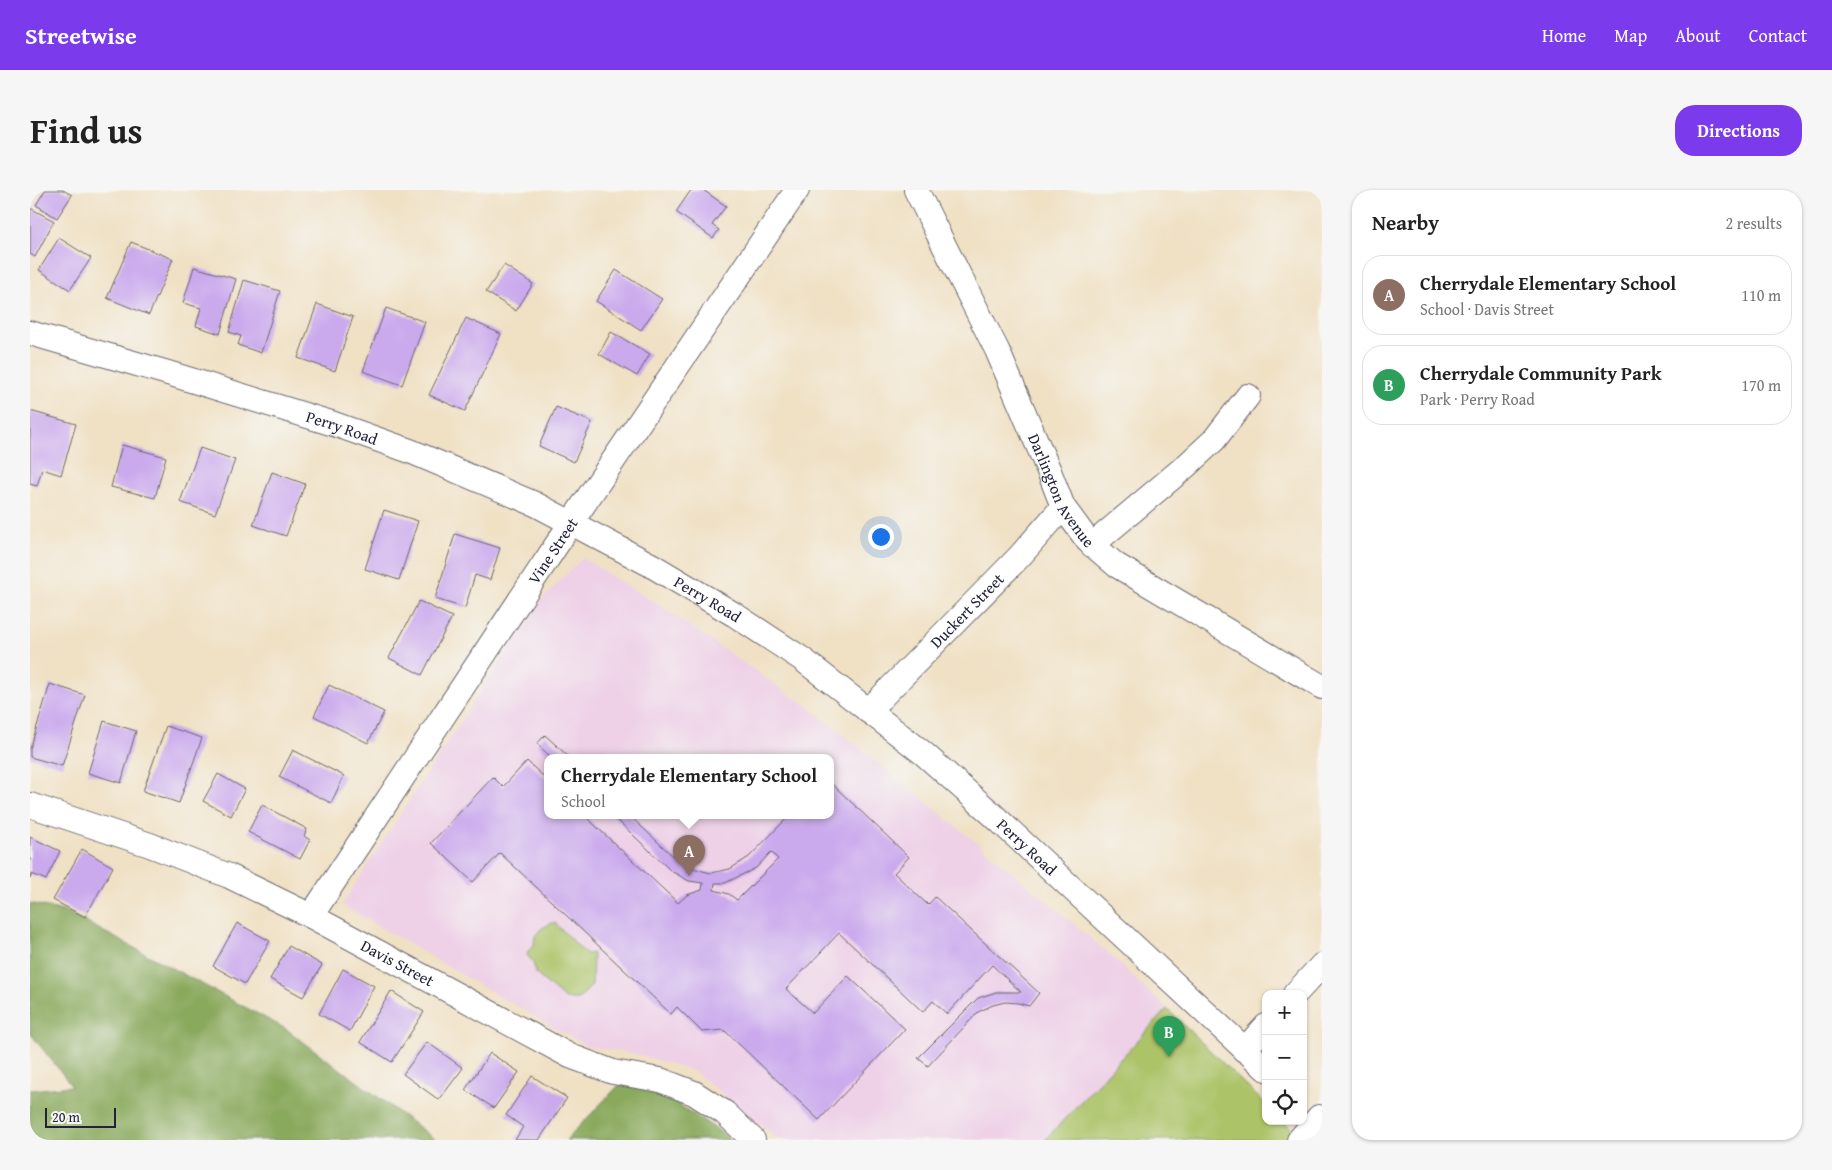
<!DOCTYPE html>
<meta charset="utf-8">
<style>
:root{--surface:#fff;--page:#f6f6f6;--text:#222;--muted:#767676;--line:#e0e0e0;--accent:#7c3aed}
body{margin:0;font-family:"Gentium Book Plus",serif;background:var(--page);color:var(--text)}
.controls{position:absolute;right:15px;bottom:15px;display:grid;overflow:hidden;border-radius:10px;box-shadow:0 1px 4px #0004}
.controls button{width:45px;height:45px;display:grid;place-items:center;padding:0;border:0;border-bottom:1px solid var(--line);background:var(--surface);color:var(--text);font:25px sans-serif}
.scale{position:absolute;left:15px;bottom:12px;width:71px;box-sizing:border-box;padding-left:5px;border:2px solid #22223b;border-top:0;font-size:14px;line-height:18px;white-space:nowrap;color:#22223b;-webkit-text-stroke:4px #f6f6f2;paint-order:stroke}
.you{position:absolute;left:850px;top:346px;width:18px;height:18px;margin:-12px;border:4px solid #fff;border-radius:50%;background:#1a73e8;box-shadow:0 0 0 8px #1a73e833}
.badge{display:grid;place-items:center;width:32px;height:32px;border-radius:50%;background:var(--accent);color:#fff;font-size:16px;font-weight:700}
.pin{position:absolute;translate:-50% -41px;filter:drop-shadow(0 1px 2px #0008)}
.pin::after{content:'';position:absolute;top:26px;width:18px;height:15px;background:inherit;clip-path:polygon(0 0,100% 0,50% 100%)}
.popup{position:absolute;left:514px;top:564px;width:290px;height:65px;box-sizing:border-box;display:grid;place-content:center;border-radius:10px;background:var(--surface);filter:drop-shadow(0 1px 4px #0005);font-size:16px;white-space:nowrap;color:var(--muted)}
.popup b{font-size:19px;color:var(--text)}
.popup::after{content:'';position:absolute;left:50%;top:100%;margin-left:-10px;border:10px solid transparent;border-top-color:var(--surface)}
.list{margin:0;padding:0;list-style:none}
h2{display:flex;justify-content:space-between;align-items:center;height:65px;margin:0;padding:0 20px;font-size:21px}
h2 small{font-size:16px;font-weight:400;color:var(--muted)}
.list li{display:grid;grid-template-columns:32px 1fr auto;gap:15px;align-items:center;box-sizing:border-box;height:80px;margin:0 10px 10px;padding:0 10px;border:1px solid var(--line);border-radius:20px}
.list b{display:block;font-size:19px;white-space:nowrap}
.list p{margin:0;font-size:16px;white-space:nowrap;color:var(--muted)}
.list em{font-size:16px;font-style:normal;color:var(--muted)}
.icon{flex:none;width:28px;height:28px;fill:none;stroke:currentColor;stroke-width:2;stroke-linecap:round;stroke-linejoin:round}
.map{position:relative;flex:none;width:1292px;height:950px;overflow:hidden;border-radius:20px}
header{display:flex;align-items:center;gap:30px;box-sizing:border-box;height:70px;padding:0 25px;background:var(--accent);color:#fff}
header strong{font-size:24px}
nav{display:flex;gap:28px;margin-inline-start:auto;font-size:18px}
.intro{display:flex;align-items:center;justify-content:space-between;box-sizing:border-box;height:120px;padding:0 30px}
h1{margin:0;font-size:35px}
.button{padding:12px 22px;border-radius:20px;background:var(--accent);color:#fff;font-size:18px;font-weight:700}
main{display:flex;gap:30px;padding:0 30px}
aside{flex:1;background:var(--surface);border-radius:20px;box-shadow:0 1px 4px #0004}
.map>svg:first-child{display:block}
.built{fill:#eed0e7;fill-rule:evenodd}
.green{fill:#acc368;stroke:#677252}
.forest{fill:#89a95c;stroke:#56664c}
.building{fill:#caa9ed;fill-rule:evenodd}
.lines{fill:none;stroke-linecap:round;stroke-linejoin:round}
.minor-casing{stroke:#6a656b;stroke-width:26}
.minor{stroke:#fff;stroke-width:24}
.labels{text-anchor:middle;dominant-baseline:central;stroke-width:4;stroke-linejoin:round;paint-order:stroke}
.street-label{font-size:16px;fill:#22223b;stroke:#f6f6f2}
</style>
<header>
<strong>Streetwise</strong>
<nav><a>Home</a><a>Map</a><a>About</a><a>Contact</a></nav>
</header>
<div class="intro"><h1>Find us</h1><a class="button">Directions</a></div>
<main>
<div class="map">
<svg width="1292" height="950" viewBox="0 0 1292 950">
<rect width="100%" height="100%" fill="#f6f6f2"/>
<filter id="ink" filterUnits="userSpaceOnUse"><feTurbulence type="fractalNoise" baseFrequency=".02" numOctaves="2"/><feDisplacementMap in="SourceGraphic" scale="10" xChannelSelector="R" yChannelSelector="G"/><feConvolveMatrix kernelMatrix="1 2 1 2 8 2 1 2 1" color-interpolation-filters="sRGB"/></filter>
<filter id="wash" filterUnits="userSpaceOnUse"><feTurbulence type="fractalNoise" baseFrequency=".0096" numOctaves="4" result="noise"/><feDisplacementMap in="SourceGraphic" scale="20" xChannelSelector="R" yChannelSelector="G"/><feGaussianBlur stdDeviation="1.12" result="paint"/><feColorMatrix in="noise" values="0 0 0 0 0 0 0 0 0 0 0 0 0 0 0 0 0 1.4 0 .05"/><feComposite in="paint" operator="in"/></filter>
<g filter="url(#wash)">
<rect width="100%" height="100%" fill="#f0e1c5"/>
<!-- built -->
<path class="built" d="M552,368L627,414L781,519L952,657L1076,761L1137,819L1015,950H749L664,881L606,864L557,856L446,793L312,715L504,418ZM518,567H800V625H518Z"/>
<!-- green -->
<g class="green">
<path d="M524,732L556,764L563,763L562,795L549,809H535L506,784L503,772L497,765L498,761L504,755L505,746L512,738Z"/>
<path d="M1137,819L1236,915V931H1253L1266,943L1259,950H1015Z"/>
</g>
<!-- forest -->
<g class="forest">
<path d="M0,713L37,722L256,839L406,950H0V900L42,896L0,843Z"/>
<path d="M589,895L627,901L688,940L700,950H536Z"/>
</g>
<g id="blocks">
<!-- building -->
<g class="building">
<path d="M15,0H33L42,5L27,28L6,15Z"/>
<path d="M661,0H673L696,16L682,35L689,40L683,48L646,22Z"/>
<path d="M0,18L24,31L5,67L0,64Z"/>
<path d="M29,48L61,68L40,100L9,80Z"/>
<path d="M101,52L143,69L119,125L77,108Z"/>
<path d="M474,75L503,94L486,121L456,102Z"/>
<path d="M164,77L206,89L190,144L166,136L171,118L153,113Z"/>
<path d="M586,80L632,109L611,140L566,111Z"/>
<path d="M214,90L250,101L231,163L208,155L211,146L199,142Z"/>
<path d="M287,114L323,127L305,181L268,168Z"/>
<path d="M356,118L395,132L372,195L333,181Z"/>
<path d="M436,128L471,144L435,221L399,205Z"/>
<path d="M581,142L620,164L607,186L569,164Z"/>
<path d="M526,217L562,232L544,272L509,256Z"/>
<path d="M0,221L46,234L31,285L12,279L7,296L0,294Z"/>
<path d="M92,255L136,267L125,308L81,297Z"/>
<path d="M170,258L205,270L185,324L150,312Z"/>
<path d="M242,282L275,294L256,346L223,335Z"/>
<path d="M354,320L388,331L369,390L335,379Z"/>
<path d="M425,344L470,358L460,390L445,385L435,418L405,409Z"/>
<path d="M389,411L422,427L392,485L359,468Z"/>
<path d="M20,494L55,505L32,576L0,567V559Z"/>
<path d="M299,495L354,522L338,553L284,526Z"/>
<path d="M74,531L106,541L91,593L58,583Z"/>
<path d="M136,536L172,548L149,613L113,601Z"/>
<path d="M515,545L539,567H521L507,554Z"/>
<path d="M263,560L314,586L301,613L249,587Z"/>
<path d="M497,571L518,591V625H554L648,713L657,705L672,700L673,693L659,691L641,681L582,625H599L646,669L657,677L681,683L700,679L719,667L760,625H800V592L879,667L864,683L898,715L905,707L1009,803L999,816L988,813L975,812L963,815L948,822L898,876L888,868L948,808L966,802H991L962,775L917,824L903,811L893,822L809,743L756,799L783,823L818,786L875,839L789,930L694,840L672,842L647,817L641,824L470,663L443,692L401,653L463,587L473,597ZM741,662L748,669L707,710L699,704L684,700L685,693H695L726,678Z"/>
<path d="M188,584L215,599L201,626L173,611Z"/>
<path d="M232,615L277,639L274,646L280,650L270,669L218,642Z"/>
<path d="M0,647L30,661L16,690L2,684L0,689Z"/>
<path d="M52,659L83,677L55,727L23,710Z"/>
<path d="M207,733L240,751L215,794L183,776Z"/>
<path d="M259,756L292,775L273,807L240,789Z"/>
<path d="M313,779L344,796L320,841L289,824Z"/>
<path d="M361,801L394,822L362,872L330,852Z"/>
<path d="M397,852L433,878L409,910L373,884Z"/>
<path d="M460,863L489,882L464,918L435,900Z"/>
<path d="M502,886L537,908L509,950H485L493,937L476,925Z"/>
</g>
</g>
</g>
<g filter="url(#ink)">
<use href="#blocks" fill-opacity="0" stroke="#6a656b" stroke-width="1"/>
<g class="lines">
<defs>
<g id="minor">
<path id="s1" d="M886,0L967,160L1019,281L1033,317L1058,351L1086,375L1292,497"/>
<path id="s2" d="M0,143L138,183L304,234L380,261L505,314L621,375L705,425L772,469L893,563L962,624L1236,879"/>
<path d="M1062,355L1157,275L1184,250L1218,206"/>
<path id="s3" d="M838,521L989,367L1033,317"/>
<path id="s4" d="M0,615L120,655L199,686L281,726L540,866L583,882L630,890L664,903L695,923L723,950"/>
<path id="s5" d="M281,726L541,333L767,0"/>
<path d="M1265,804L1292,775"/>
<path d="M1214,860L1236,836"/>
<path d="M1269,950L1289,927"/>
</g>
</defs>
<!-- minor casing -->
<use href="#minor" class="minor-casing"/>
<!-- minor -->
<use href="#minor" class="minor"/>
</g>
</g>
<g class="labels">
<!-- street labels -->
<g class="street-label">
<text stroke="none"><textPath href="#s2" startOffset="326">Perry Road</textPath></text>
<text stroke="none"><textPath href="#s1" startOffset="334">Darlington Avenue</textPath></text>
<text stroke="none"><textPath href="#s5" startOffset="438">Vine Street</textPath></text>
<text stroke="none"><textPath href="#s2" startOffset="731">Perry Road</textPath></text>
<text stroke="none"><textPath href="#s3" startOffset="141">Duckert Street</textPath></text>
<text stroke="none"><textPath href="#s2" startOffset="1136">Perry Road</textPath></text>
<text stroke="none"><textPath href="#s4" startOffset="401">Davis Street</textPath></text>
</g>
</g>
</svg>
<div class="controls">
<button>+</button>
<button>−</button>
<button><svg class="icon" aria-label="locate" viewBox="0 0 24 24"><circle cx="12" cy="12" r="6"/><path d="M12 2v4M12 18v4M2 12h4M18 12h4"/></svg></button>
</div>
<div class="scale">20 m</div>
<div class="you"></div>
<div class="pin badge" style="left:659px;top:686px;background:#8d6e63">A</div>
<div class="popup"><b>Cherrydale Elementary School</b>School</div>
<div class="pin badge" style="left:1139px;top:867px;background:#2e9e5b">B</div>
</div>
<aside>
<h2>Nearby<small>2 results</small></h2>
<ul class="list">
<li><span class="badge" style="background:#8d6e63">A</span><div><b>Cherrydale Elementary School</b><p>School · Davis Street</p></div><em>110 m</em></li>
<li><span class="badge" style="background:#2e9e5b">B</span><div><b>Cherrydale Community Park</b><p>Park · Perry Road</p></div><em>170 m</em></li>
</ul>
</aside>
</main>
